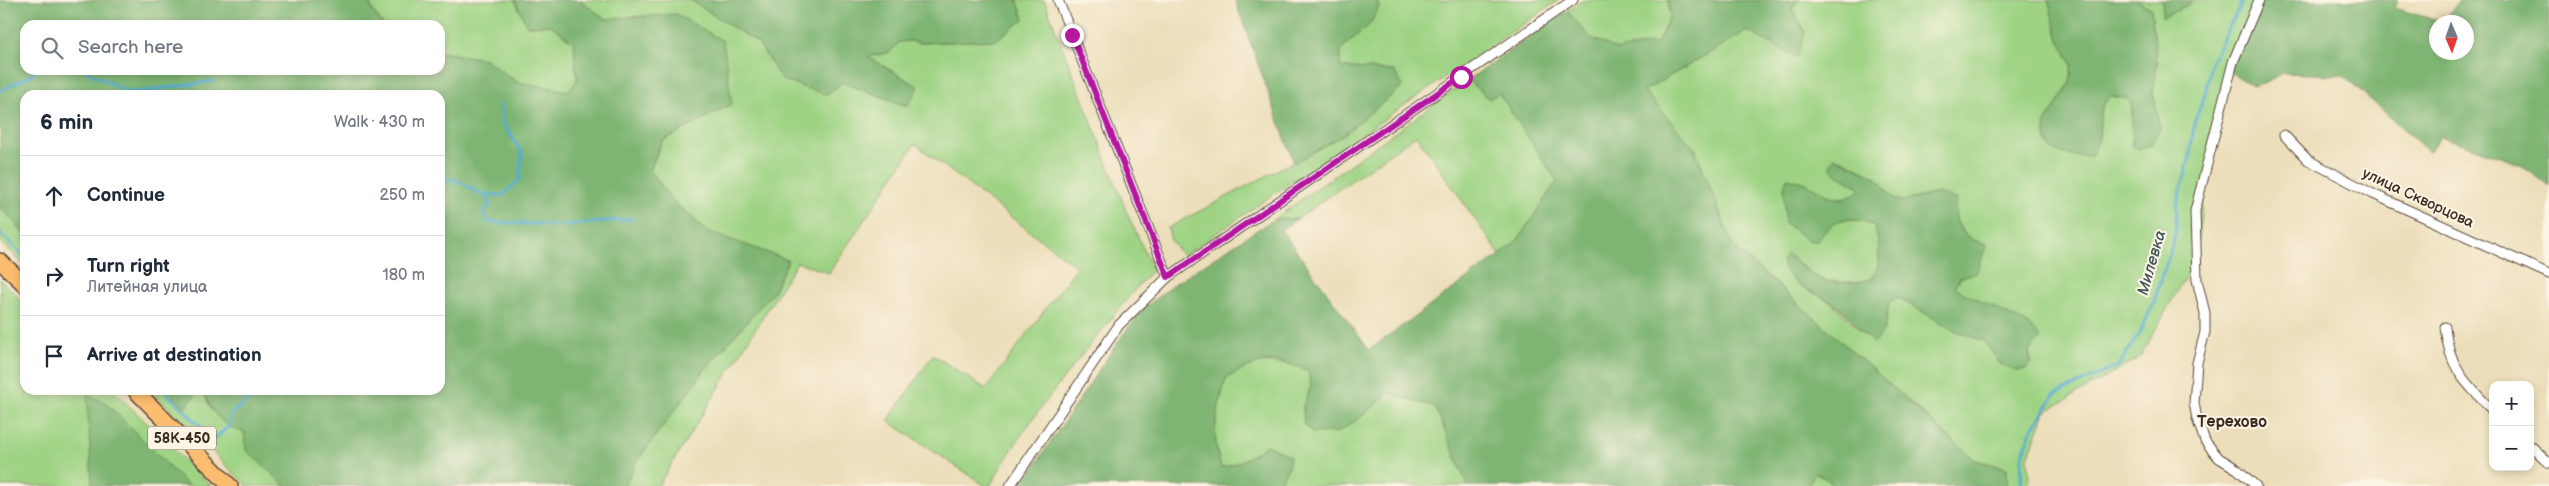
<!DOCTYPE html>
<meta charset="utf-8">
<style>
:root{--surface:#fff;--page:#f6f6f7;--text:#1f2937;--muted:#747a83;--line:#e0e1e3}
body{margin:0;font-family:"Balsamiq Sans",sans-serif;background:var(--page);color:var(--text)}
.controls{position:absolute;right:15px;bottom:15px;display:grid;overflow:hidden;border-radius:10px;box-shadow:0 2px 8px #0003}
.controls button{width:45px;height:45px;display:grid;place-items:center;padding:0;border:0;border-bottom:1px solid var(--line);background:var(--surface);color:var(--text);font:25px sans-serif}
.compass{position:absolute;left:2429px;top:15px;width:45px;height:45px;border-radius:50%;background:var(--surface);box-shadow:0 2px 8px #0003;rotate:178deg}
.stop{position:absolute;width:15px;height:15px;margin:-11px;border:4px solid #b5179e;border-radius:50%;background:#fff}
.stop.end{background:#b5179e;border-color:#fff;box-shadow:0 1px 5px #0008}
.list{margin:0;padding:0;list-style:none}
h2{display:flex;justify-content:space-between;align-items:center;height:65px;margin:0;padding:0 20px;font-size:21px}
h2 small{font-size:16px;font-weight:400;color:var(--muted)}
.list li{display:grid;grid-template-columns:32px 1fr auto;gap:15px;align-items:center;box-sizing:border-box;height:80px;padding:0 20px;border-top:1px solid var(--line)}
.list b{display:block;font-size:19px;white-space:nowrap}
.list p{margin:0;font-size:16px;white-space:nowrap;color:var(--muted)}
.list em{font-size:16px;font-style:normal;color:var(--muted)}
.icon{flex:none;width:28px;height:28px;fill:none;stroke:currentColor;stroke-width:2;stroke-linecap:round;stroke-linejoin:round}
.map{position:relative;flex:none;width:2549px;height:486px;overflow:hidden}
.search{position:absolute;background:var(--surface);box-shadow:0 2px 8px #0003;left:20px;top:20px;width:425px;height:55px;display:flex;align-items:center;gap:12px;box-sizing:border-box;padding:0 18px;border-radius:15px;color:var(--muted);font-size:19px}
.panel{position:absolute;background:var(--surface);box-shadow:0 2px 8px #0003;left:20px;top:90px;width:425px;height:305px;border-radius:15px}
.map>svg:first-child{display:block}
.green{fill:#9ed384;stroke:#6c7e51;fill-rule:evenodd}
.forest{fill:#7eb572;stroke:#5c7048;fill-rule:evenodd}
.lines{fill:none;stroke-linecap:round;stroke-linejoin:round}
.stream{stroke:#52abcf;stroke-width:3}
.minor-casing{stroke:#564535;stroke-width:11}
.trunk-casing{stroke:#564535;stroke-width:18}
.minor{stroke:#fff;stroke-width:9}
.trunk{stroke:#fcbd6f;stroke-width:15}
.route{stroke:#b5179e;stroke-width:6}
.labels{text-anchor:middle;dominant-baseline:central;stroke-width:4;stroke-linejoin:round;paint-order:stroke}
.shield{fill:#fcf5e5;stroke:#75675a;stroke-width:1}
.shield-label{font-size:14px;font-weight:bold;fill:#3b2a1e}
.street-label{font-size:15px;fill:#3b2a1e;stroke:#fcf5e5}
.water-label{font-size:16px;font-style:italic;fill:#43575c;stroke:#fcf5e5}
.neighbourhood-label{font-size:16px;font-weight:bold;fill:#3b2a1e;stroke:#fcf5e5}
</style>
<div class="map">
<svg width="2549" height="486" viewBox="0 0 2549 486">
<rect width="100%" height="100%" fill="#fcf5e5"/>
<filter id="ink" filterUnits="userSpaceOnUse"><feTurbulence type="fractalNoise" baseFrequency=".02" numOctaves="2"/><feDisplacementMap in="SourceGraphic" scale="10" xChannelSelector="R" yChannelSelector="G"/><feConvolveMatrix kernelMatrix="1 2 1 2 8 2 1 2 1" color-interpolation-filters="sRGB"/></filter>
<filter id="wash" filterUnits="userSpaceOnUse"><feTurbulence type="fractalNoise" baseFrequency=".0096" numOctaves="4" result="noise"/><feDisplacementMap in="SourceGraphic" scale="20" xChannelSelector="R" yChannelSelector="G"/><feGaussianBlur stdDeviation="1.12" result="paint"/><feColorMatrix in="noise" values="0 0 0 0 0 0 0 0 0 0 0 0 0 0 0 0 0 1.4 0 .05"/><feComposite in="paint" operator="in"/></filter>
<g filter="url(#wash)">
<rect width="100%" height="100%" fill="#ecdeba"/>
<!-- green -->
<g class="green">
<path d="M369,0H515L527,26L551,25L574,43L577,81L568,91L517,82L485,59L440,52V25H383L372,10Z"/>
<path d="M580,0H690L758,43L782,80L842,82L907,106L919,87L868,57L890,52L899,42L912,41L922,43L996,40L1024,19L1017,0H1044L1127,213L1153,270C1129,294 1111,320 1089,346C1053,391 1018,435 990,486H986L888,421L933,355L986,389L1077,267L915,144L829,273L797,262L658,486H624L637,461L706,368L773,292L788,261L707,231L671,199L650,170L662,141L732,104L676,14L604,19Z"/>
<path d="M1376,0H1559L1183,256L1171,241L1168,228L1343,135L1403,86L1394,71L1340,67L1341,49L1370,24L1379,7Z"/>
<path d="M1583,0H1668L1670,16L1658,42L1618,50L1590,37L1567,11Z"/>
<path d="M1798,0H2048L2059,40L2072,64L2070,83L2045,123L2099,139C2100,123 2098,107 2111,96L2129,99L2132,109V146L2160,129L2153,92L2157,63L2151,8L2136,0H2163L2162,17L2187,6L2192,0H2261L2228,71L2206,180L2195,260L2139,358L2045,412L2028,457L2029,486H2007V468L1975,460L1733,246L1695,149L1644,91L1747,31L1805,33L1792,8ZM1834,158L1843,160L1876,177L1893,199L1903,201L1938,193L1969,240L1986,245L1955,286L2029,352L2031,361L2000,363L1984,341L1956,331L1897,297L1889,302L1884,330L1873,343L1832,303L1797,284L1782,262L1787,254C1796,260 1805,269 1814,276C1830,285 1855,283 1872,279C1883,264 1879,242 1874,225C1858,220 1844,216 1829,225L1804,182C1823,194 1843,207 1861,188L1837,174L1830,166Z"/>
<path d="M1468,80L1489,99L1499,92L1557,181L1517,241L1500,255L1416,135L1297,219H1274Z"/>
<path d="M0,206L25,234V266L0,241Z"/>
<path d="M0,279L25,304V390H113L211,486H189L106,403L88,395L92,486H0Z"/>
<path d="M1257,362L1292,364L1308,371L1311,386L1303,407L1304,425L1313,433L1357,420L1389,393L1435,407L1468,486H1277L1288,468L1266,445C1253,456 1238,464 1221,468C1210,428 1217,416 1226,378Z"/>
<path d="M150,390H168L185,408L199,390H203L211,410L244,432L246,450L286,486H247Z"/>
<path d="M1815,472L1838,486H1808Z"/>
</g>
<!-- forest -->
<g class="forest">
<path d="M0,0H369L372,10L383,25H25V70H440V52L485,59L517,82L568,91L577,81L574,43L551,25L527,26L515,0H580L605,19L676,14L723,41L732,104L662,141L650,170L671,199L707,231L788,260L773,292L706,368L637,461L624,486H286L246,450L244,432C221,427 211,411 203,390H440V95H25V234L0,206Z"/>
<path d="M690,0H1017L1024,19L996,40L921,43L912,41L899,42L890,52L868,57L919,87L907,106L842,82L828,95L782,80L758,43Z"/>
<path d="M1235,0H1376L1379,7L1370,24L1341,49L1340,67L1394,71L1403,86L1343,135L1294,163Z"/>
<path d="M1668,0H1798L1792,8L1805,33L1797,57L1747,31L1644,91L1695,149L1733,246L1975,460L2007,469V486H1838L1815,472L1808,486H1468L1435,407L1389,393L1357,420L1338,432L1313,433L1304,425L1303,407L1311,386L1308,371C1271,355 1259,361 1226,378C1217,413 1210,432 1221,468C1238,464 1253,456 1266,445L1290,456L1288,468L1277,486H1021L1122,336L1144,308L1174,284L1274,219H1297L1281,230L1369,350L1500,255L1517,241L1557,181L1499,93L1489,99L1468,80L1567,11L1590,37L1617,50L1658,42L1670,16Z"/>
<path d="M2048,0H2136L2151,8L2157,63L2153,92L2160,129L2150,146L2141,149L2132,146V109L2129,99L2111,96C2097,107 2101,121 2099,137C2098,143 2094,150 2091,156H2072L2053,150L2047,143L2045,123L2070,83L2072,64L2059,40Z"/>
<path d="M2163,0H2192L2187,6L2162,17Z"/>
<path d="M2261,0H2397L2394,8L2442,22L2460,0H2549V186L2520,164L2440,136L2429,152L2343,75L2283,73L2255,87L2228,71ZM2436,22H2466V52H2436Z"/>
<path d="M1834,157L1876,177L1894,199L1903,201L1938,193L1956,199C1953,225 1960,238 1987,244L1977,272L1960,278L1955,286L1962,292L2028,324L2041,338L2029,352L2031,361L2027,369L2017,371L2000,364L1984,341L1956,331L1897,297L1889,302C1886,317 1887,334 1873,343C1860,330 1847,312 1831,302C1813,290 1789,286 1782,262L1787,254C1796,261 1806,271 1816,277C1832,285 1855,283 1872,279C1883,264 1879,242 1874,225C1846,215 1835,216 1818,241H1809L1785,223L1784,187L1787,178C1792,179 1798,180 1803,182C1824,190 1838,212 1861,188L1837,174L1830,166Z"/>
<path d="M168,390H199L185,408Z"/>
<path d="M87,395L106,403L189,486H92Z"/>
</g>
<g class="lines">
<!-- stream -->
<g class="stream">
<path d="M84,70L130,93L214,81"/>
<path d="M0,91L40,70"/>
<path d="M440,181L454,179L479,193L502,196L520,179L522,153L502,122L501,105"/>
<path d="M483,194L490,204L483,212L488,222L565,225L632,219"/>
<path d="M0,233L25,257"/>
<path d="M163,390L214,439L228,427L231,414L260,390"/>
<path d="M2021,486L2022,458L2030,433L2054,395L2118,366L2142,329L2154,302L2175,236L2177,204L2190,157L2194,123L2205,95L2211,62L2243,0"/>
</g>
</g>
</g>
<g filter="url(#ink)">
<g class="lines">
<defs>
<g id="minor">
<path d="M1058,0L1168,277"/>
<path d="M2284,135L2308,160L2373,194L2549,274"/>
<path d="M2445,327C2449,368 2465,383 2493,411"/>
<path d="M2530,445L2549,463"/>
<path d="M1010,486L1119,325L1168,277L1573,0"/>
<path d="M2256,486L2237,469L2219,458L2205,441L2197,419L2194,403L2197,363L2205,332V313L2197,280L2195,211L2233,62L2259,0"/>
</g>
<g id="trunk">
<path d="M0,261L25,285"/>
<path d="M135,390L230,486"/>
</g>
</defs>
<!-- minor casing -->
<use href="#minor" class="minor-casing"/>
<!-- trunk casing -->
<use href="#trunk" class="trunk-casing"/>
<!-- minor -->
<use href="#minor" class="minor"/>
<!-- trunk -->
<use href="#trunk" class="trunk"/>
</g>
</g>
<g class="lines" filter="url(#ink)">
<!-- route -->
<path class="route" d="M1072,35L1168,277L1461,77"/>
</g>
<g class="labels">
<!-- shield labels -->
<rect class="shield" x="148" y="426.5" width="68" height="23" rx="4"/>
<g class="shield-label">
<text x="182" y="438">58К-450</text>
</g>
<!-- street labels -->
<g class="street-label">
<text transform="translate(2418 198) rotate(25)">улица Скворцова</text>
</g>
<!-- water labels -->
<g class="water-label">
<text transform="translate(2152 263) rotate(-74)">Милевка</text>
</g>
<!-- neighbourhood labels -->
<g class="neighbourhood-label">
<text x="2232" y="422">Терехово</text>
</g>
</g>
</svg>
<div class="controls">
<button>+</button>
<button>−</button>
</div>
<svg class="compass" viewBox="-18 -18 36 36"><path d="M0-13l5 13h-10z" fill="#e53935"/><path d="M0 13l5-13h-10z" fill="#747a83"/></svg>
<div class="stop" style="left:1461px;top:77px"></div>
<div class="stop end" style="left:1072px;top:35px"></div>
<div class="search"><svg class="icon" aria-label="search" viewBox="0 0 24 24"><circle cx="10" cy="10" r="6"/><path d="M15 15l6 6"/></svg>Search here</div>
<section class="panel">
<h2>6 min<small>Walk · 430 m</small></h2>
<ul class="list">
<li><svg class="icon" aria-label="ahead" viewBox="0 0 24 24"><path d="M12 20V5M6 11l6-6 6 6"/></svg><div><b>Continue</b></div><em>250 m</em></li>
<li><svg class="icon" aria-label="right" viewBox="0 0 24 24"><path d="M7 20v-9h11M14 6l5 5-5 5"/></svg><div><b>Turn right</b><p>Литейная улица</p></div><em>180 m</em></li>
<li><svg class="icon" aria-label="arrive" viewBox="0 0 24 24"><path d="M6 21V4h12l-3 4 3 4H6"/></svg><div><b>Arrive at destination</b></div></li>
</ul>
</section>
</div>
